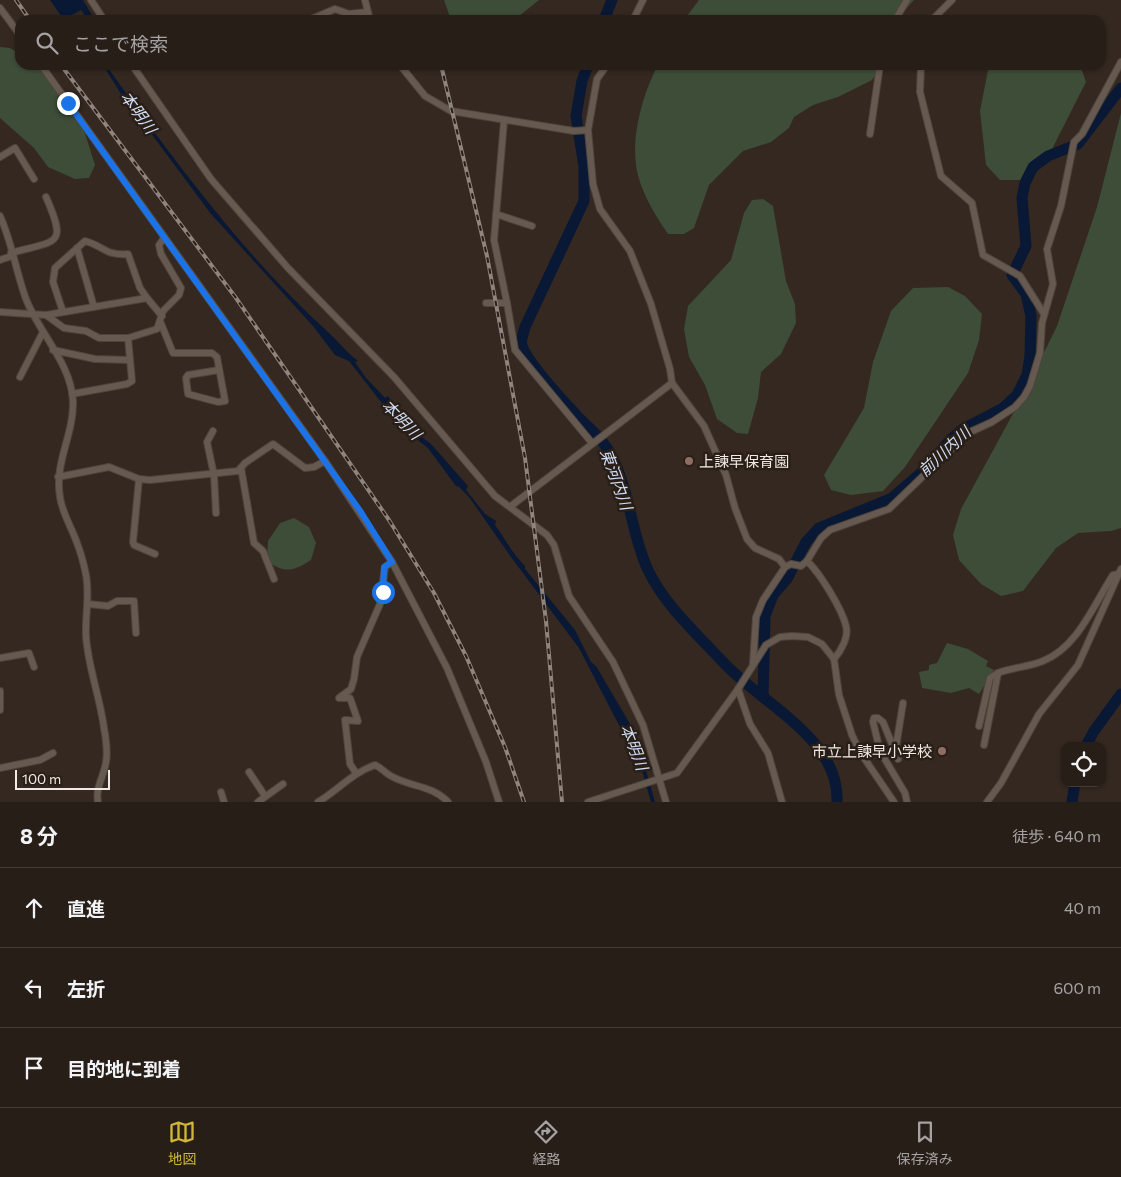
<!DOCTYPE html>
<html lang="ja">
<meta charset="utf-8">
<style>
:root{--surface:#271e18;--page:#332b25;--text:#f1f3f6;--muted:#a4a2a2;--line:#433c37;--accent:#d1b736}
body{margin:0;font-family:Commissioner,"Noto Sans JP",sans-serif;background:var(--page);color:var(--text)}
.controls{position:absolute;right:15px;bottom:15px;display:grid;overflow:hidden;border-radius:10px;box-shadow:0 1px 4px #0004}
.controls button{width:45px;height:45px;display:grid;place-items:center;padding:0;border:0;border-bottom:1px solid var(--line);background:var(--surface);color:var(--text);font:25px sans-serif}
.scale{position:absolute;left:15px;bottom:12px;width:95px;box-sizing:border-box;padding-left:5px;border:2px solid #f1e9e4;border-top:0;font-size:14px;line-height:18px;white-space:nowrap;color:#f1e9e4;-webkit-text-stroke:4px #2a1f17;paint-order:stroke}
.stop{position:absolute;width:15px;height:15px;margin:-11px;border:4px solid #1a73e8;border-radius:50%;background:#fff}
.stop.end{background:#1a73e8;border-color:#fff;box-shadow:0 1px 5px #0008}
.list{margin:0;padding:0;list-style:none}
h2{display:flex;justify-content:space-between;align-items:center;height:65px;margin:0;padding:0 20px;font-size:21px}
h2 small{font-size:16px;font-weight:400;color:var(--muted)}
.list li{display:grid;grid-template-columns:32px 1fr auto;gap:15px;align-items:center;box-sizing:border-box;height:80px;padding:0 20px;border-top:1px solid var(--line)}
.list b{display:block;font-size:19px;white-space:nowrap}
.list em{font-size:16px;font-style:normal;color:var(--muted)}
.icon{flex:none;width:28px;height:28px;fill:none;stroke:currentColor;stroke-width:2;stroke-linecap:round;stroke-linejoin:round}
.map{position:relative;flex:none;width:1121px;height:802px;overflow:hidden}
.search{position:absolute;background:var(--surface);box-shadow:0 1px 4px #0004;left:15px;right:15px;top:15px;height:55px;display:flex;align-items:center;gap:12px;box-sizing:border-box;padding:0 18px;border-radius:15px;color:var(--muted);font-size:19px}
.sheet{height:305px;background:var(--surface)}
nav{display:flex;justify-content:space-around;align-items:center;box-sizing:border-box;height:70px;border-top:1px solid var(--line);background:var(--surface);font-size:14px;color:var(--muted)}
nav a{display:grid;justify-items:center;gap:2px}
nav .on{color:var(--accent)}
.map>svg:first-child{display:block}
.green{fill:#3d4d37}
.water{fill:#081835}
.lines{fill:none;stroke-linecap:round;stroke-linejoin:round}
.river{stroke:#081835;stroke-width:11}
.minor-casing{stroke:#4e453e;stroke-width:8}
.minor{stroke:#665950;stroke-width:6}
.rail-casing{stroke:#8f857e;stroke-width:4}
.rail{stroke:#2a1f17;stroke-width:2;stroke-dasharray:5.5;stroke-linecap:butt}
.route{stroke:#1a73e8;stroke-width:6}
.education-dot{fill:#8d6e63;stroke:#2a1f17;stroke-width:2}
.labels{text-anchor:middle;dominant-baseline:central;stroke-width:5;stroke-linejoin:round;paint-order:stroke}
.poi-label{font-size:15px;fill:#f1e9e4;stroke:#2a1f17;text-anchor:start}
.water-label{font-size:16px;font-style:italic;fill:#cfddf5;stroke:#2a1f17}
</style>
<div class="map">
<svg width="1121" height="802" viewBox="0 0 1121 802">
<rect width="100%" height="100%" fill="#342820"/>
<!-- green -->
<g class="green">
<path d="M444,0H539L514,20H451Z"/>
<path d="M699,0H914L904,11L901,20H684Z"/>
<path d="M0,47L10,48L20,54V65H38L83,127L95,165L89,178L75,179L48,167L34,148L0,118Z"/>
<path d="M658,65H882L872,80L838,97L813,105L794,117L789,128L771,142L743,151L709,185L694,228L684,234H668C655,215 639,189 636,165C632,133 643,93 658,65Z"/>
<path d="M989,65H1080L1086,82L1052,149L1024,180H1000L986,165L980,111Z"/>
<path d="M1121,113V528L1111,531L1078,533L1056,548L1023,591L1001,596L981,584L959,560L953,535L961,509L1021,399L1057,326L1097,207Z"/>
<path d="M763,199L773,206L786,281L795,304L796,323L781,354L761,372L758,398L748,434L737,433L717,419L705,385L689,357L684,329L688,306L731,260L744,213L752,200Z"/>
<path d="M948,287L965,296L982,314L979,340L968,373L905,467L883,491L851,495L831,490L824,475L864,408L873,362L891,311L913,288Z"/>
<path d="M294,518L309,527L316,543L311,560C294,571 285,574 267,561L268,541L280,523Z"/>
<path d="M947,643L968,649L988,661L986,666L994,670L979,694L969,688L951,693L922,688L919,672L929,670V665L937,663Z"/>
</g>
<!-- water -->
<g class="water">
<path d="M50,0H83L92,15L90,20H82L84,14L81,10L70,16L69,20H64Z"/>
<path d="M103,65H106L135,106L142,109L140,113C198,191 256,267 328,332C339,342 346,352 358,361L355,362L366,378L385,398L388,396L398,414L400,410L406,414L405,419L413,430L431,444L468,486L466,490L485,514L496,521L495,525C505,539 513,554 525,566V569L575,630L591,662L596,666L630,724L638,742L655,802H651L634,742L621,729L579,648L511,557L469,497L459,487L456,486L428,448L400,426L349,361L335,355L313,326L211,214L133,109L126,102Z"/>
</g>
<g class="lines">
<!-- river -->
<g class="river">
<path d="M604,20L612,0"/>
<path d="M588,65L582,81L576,116L584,167V201L525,327L521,342L524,351C538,374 560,397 579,418C591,430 603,439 611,455C630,490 631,534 648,570C664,604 696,633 722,661C760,703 840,738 837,802"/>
<path d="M763,697L765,616L773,595L787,579L806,542L819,528L892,498L928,467L950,440L963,429L1003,408L1017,395L1027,375L1030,356L1031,316L1026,294L1012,275L1026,246L1022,198L1025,183L1033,167L1048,156L1078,144L1121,88"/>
<path d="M1086,746L1094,731L1121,694"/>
<path d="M1072,802L1075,783"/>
</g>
<defs>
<g id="minor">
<path d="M91,0L104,20"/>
<path d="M365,0L370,20"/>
<path d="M0,8L20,35"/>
<path d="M309,20L335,9L349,14L367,12"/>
<path d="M633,20L643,0"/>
<path d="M895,20L907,0"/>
<path d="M932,20L952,0"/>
<path d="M41,65L325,461L392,562L447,668L486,762L499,802"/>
<path d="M132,65L211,179L288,268L394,377L495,496L547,535L554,545L569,596L613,662L643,725L666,802"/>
<path d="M400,65L425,96L451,111L574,131L588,130"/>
<path d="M607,65L597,79L588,130L593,184L600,209L630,251L651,304L670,369L672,383L704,426L726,475L735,508L747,539L755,548L779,559L785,567"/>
<path d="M921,65L920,92L941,176L972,203L983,255L1020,276L1044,314"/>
<path d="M870,134L880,65"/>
<path d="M0,157L15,148L34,179"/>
<path d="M496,214L532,226"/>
<path d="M0,216C12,242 16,272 26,299C39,333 71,363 73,401C74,435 54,462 60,497C62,513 72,528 77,543C81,553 84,565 86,575C90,596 85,615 86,636C88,667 100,697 104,728C106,739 108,751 106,762C104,776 95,788 98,802"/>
<path d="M77,248L94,307"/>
<path d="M11,253C57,240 68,247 46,197"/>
<path d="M0,260L12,256"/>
<path d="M486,303H507L494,240L504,121"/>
<path d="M507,303L515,350L592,443"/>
<path d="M0,312L46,315L64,328L86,331L99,338H128L157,329L163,311L179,295L181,288L161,254L159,245L164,238"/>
<path d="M63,312L53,282L55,268L85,241C104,246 105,256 128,254L140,288L147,298"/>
<path d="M46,315L147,298L162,316"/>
<path d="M160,321L173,353H212L217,357L225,401L218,402L188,394L186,378L188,375L219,370"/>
<path d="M53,350L95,359L130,360"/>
<path d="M20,377L43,332"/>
<path d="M72,394L127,384L132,381L128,338"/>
<path d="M213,431L207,442L214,475L216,513"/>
<path d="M241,468L254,543L263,551L274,579"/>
<path d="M58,477L109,467L139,479L150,480L238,471L245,463L273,444L305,468L314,467L325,461"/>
<path d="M139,479L133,542L134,545L155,554"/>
<path d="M511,506L672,383"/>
<path d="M807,561C820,573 842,609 846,626C849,637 841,651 834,659"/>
<path d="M88,604L108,606L117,601H134L136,633"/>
<path d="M0,658L29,653L34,667"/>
<path d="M753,663L756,617L763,600L785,567L791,564L801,566L807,561L821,538L830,530L889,509L968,433L992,422L1015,407L1024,397L1030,386L1040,353L1042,323L1053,284L1047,249L1061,206L1074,142L1082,134L1121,62"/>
<path d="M738,689L750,724L768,753L782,802"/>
<path d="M0,691V710"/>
<path d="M979,726L990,678L998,673"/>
<path d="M984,745L998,673C1013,667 1029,667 1043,661C1078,647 1094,604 1113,575L1119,574"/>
<path d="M895,753L903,703"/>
<path d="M898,759L883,722L878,718H874L873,722L880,751L905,793L907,802"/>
<path d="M0,768L40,760L53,753"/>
<path d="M249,772L265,796"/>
<path d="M356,773L350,764L345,720L358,721L350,698H339L351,689L354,679L357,657L380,604L385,567L392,562"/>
<path d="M221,792L224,802"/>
<path d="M258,802L283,784"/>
<path d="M318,802C338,790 352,773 375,765C382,768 385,773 391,776C410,787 432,785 448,802"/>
<path d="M588,802L677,773L738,689L766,645L780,637L792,636L808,637L822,644L834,659L839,695L852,735L860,752L894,802"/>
<path d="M987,802L1001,783L1039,714L1078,665L1121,569"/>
</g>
</defs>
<!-- minor casing -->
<use href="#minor" class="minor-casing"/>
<!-- minor -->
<use href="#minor" class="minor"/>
<defs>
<g id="rail">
<path d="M16,0L30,20"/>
<path d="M61,65L236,298L389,520L434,593L466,656L505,747L524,802"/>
<path d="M441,65L487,256L525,458L546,621L562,802"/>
</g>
</defs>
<!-- rail casing -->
<use href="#rail" class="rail-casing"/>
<!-- rail -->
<use href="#rail" class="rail"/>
</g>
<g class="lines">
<!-- route -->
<path class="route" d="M68,103L361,512L392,562L384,567L383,592"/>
</g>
<!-- markers -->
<g class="education-dot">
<circle cx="689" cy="461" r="5"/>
<circle cx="942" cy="751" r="5"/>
</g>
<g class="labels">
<!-- poi labels -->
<g class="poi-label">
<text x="699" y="461">上諫早保育園</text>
<text x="932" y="751" text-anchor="end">市立上諫早小学校</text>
</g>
<!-- water labels -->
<g class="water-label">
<text transform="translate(139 112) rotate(54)">本明川</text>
<text transform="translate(402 419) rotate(46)">本明川</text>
<text transform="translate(944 451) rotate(-43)">前川内川</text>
<text transform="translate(617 479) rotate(70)">東河内川</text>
<text transform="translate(635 747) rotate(69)">本明川</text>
</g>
</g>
</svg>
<div class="controls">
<button><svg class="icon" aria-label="locate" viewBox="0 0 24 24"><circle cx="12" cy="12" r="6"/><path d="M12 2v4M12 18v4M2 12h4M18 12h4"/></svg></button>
</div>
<div class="scale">100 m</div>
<div class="stop" style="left:383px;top:592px"></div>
<div class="stop end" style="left:68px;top:103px"></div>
<div class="search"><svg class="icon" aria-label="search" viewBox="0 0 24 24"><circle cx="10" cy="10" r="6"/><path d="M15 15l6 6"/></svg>ここで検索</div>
</div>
<section class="sheet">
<h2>8 分<small>徒歩 · 640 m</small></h2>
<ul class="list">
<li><svg class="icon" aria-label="ahead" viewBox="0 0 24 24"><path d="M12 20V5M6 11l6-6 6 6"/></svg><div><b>直進</b></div><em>40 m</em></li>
<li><svg class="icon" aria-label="left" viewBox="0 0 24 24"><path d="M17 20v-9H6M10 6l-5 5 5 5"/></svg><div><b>左折</b></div><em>600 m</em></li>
<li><svg class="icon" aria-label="arrive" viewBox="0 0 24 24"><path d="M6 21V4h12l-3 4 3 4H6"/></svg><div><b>目的地に到着</b></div></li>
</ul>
</section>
<nav>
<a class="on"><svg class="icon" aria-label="map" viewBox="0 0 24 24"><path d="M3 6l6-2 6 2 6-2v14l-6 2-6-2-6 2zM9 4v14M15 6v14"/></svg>地図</a>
<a><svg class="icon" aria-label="directions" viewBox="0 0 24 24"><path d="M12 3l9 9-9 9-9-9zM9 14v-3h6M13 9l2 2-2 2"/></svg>経路</a>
<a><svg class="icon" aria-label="saved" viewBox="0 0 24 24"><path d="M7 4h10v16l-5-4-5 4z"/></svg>保存済み</a>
</nav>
